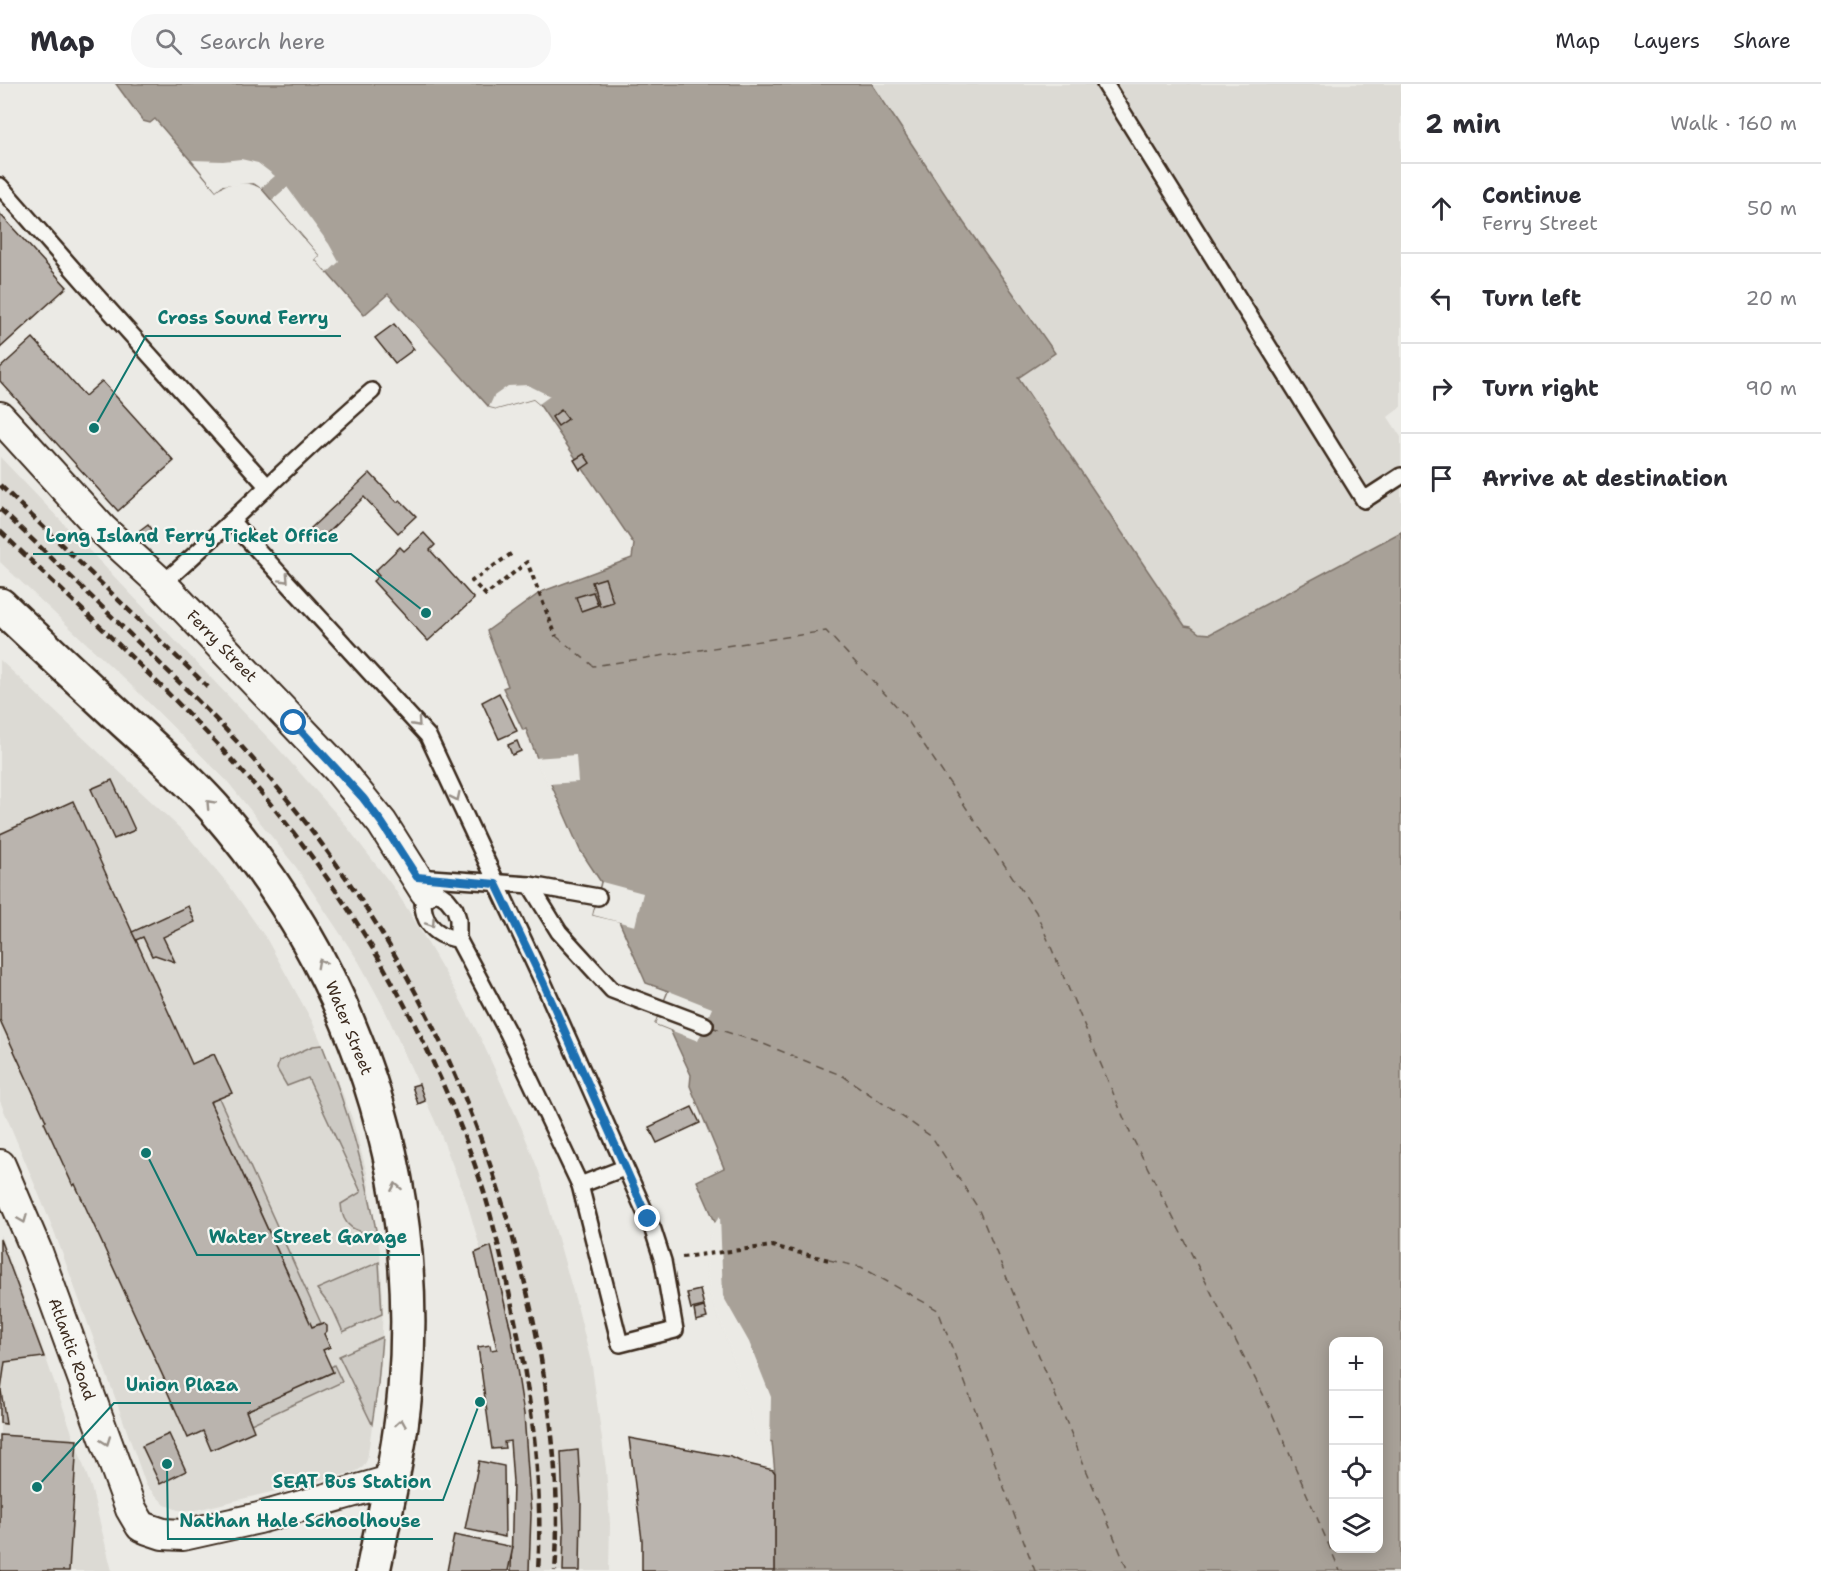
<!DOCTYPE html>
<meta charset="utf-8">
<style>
:root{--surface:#fff;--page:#f7f7f7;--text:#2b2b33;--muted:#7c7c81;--line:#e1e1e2}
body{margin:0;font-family:"Shantell Sans",sans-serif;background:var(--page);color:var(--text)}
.controls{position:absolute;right:18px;bottom:18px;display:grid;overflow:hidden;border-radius:12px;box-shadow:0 3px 15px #0003}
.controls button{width:54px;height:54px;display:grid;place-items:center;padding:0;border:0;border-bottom:2px solid var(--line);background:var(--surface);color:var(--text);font:30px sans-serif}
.stop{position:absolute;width:18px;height:18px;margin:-14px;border:4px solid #1f6fb2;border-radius:50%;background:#fff}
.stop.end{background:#1f6fb2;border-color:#fff;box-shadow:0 2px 6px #0008}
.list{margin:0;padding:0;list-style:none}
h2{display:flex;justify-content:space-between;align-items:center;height:78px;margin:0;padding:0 24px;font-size:26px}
h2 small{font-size:20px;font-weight:400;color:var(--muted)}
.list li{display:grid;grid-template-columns:39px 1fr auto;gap:18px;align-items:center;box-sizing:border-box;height:90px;padding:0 24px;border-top:2px solid var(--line)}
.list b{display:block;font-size:22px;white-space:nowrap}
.list p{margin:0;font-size:20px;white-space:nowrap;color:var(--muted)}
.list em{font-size:20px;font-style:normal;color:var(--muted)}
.icon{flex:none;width:33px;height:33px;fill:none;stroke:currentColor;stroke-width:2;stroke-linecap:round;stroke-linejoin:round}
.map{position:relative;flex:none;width:1401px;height:1487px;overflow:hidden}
header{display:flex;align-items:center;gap:36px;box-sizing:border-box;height:84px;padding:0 30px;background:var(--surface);border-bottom:2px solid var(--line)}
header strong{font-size:28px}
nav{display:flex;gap:33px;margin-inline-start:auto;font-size:21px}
.search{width:420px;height:54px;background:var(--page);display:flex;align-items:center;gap:15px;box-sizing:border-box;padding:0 21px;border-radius:24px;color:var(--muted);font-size:22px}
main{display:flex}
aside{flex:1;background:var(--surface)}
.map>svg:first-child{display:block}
.built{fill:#dcdad4}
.green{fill:#cdcac4;stroke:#847a71;stroke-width:1.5}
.water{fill:#a8a198;stroke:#7c7167;stroke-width:1.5;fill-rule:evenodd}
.pier{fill:#ebeae5}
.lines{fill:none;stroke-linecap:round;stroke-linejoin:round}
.ferry{stroke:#615449;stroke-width:1.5;stroke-dasharray:8 6;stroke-linecap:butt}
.building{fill:#bab4ae;stroke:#3b2a1e;stroke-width:1.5}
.lane-casing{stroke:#3b2a1e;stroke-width:20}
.street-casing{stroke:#3b2a1e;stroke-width:34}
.primary-casing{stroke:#3b2a1e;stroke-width:38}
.path{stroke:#3b2a1e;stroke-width:4;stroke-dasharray:4.5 4.5;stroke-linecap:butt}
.lane{stroke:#f6f6f2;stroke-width:15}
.street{stroke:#f6f6f2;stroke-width:30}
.primary{stroke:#f6f6f2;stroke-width:33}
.rail{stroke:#3b2a1e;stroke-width:4.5;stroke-dasharray:9 4.5;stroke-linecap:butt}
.oneway{stroke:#989088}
.route{stroke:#1f6fb2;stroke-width:8}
.labels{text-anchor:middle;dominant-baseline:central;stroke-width:4.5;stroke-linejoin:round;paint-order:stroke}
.street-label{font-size:16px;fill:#3b2a1e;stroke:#f6f6f2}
.leader{fill:none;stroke:#0f766e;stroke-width:2}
.callout-dot{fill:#0f766e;stroke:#f6f6f2;stroke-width:2}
.callout-label{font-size:18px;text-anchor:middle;font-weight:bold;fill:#0f766e;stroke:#f6f6f2;stroke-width:4.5;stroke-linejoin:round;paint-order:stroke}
</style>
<header>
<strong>Map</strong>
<div class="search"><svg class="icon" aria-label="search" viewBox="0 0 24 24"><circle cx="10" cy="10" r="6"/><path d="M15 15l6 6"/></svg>Search here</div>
<nav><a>Map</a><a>Layers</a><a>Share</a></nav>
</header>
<main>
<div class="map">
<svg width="1401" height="1487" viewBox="0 0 1401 1487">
<rect width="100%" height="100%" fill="#ebeae5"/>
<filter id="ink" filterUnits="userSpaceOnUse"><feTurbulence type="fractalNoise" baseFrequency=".0167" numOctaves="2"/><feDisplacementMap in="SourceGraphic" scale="12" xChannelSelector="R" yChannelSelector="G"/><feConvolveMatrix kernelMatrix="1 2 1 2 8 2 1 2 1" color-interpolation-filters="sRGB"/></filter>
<g filter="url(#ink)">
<!-- built -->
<g class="built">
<path d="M872,0H1401V323L1388,333L1401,353V448L1210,550L1199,549L1191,543L1185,542L1018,294L1054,269L964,139Z"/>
<path d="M0,373L276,662L340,734L394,804L413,834L455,906L480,953L522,1045L539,1088L578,1225L592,1282L606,1385L610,1440L609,1487H529L531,1430L524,1330L511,1247L491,1163L481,1167L467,1118L439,1046L384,924L359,878L296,783L227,697L135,605L0,478Z"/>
<path d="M0,576L186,750L228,800L266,854L312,937L336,992L352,1034L367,1089L380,1168L383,1213L381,1281L367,1376L363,1383L355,1388L192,1427L178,1426L165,1421L146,1401L116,1316L54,1147L0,1017Z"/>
<path d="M0,1151L35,1243L91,1403L112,1487H0Z"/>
</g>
<!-- green -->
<g class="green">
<path d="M322,961C348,1026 364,1082 377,1151C356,1148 342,1144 341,1120L361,1108L308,994L287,1002L277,985L279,977L313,962Z"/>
<path d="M219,1014L321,1239L312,1243L210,1018Z"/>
<path d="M379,1178L382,1230L343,1248L333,1226L317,1205Z"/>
<path d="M382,1253L378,1300L372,1340L339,1272Z"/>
<path d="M334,1281L342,1298L251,1340L246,1327L333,1288L331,1283Z"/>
</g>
<!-- water -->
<path class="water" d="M116,0H872L964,139L1055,269L1018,294L1185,542L1191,543L1199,549L1210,550L1401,448V1487H775V1389L772,1358L769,1357L728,1251L713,1150L716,1140L697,1097L724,1084L690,1002L691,991L670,946L655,940L668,907L646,899L619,837L593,831L601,798L580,766L551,700L537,674L526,645L523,646L503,604L508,602L487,547L541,508L632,474L634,460L539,320L533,315L497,325L489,323L388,210L364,231L316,176L320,172L261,104C250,96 226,97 216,106L155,35L150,39L143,37ZM1334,1258H1378V1464H1334Z"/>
<!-- pier -->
<g class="pier">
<path d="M241,75L258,79L275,92L261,104L254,99L222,101L216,106L192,76L223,77Z"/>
<path d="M287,103L329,160L339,178L327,189L316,176L320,172L272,116Z"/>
<path d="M528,301L550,312L539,320L533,315L497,325L489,323L494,312L508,302Z"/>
<path d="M576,671L578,698L548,700L534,674Z"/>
<path d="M602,798L643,809L635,842L593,831Z"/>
<path d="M669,907L712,924L698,957L655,940Z"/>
<path d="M720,1132L723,1212L749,1258L771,1313L770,1366L769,1361L756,1350L746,1308L739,1295L728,1259L710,1210L706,1183L710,1150L712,1143Z"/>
</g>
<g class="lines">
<!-- ferry -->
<g class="ferry">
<path d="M556,552L593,582L826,547L902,628L1036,828L1131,1051L1268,1320L1340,1487"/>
<path d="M711,943L761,959L843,992L932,1053L978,1124L1128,1487"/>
<path d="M829,1176L861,1183L938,1226L1035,1487"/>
</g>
</g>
<!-- building -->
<g class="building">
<path d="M0,130L67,203L0,264Z"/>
<path d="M394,240L414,265L395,279L375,254Z"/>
<path d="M33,254L85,312L102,297L174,377L118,427L0,297V284Z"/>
<path d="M561,326L568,335L558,342L552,333Z"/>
<path d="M584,370L590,379L580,386L574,376Z"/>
<path d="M370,389L397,418L400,416L416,432L398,449L364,413L321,455L311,444Z"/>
<path d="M148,440L153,447L146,453L140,446Z"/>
<path d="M424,449L435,461L430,466L474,515L428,557L373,497L379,492L375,487L400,463L404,467Z"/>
<path d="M605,494L613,518L600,522L592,498Z"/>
<path d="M593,508L598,521L581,527L576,513Z"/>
<path d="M499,609L517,647L499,655L482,618Z"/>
<path d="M517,657L521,667L512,671L508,661Z"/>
<path d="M112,696L135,746L114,755L91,705Z"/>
<path d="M73,717L192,980L214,970L232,1009L210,1018L312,1243L323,1239L327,1242V1247L324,1250L330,1263L323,1266L333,1288L246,1327L254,1347L211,1366L203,1347L188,1354L164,1300L166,1299L75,1100L73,1102L44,1038L46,1037L0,936V750Z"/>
<path d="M188,822L195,838L163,853L175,878L155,871L152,872L143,853L136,856L132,848Z"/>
<path d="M419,1000L425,1017L418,1020L412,1002Z"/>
<path d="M692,1023L700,1039L657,1059L649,1043Z"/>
<path d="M0,1155L44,1273L5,1278L1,1306L6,1340L0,1339Z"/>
<path d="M491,1162L511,1247L524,1330L531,1430L529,1487H511L513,1398L510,1357L504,1358L505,1364L492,1365L478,1263L490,1261L491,1266L497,1265L475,1169Z"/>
<path d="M700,1206L704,1222L691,1225L687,1209Z"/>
<path d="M704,1223L707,1234L696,1237L694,1226Z"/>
<path d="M169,1350L186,1387L160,1400L142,1362Z"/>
<path d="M0,1351L77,1356L69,1487H0Z"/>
<path d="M629,1354L731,1373L744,1379L773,1386L775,1389V1487H642V1456Z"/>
<path d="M578,1366L581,1419L580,1487H563L564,1449L561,1368Z"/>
<path d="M479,1377L504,1382L505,1453L465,1445Z"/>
<path d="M454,1451L513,1463L508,1487H447Z"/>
</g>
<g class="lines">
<defs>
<g id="lane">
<path d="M1105,0L1364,416L1401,392"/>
<path d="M0,102L85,199L268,403"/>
<path d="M231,437L428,652L543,898L653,1146L663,1177L675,1246L620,1260L580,1101L508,949L458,855V835L455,825L447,815L437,808L425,807C418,833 432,852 458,855"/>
<path d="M162,500C234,437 300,369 372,307"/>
<path d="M417,793L530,801L598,813"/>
<path d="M530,801L559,848L612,906L705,941"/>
<path d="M580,1101L624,1084"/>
</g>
<g id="street">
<path d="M0,333L102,445L162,500L338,685L382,739L425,807"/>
<path d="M0,1081L37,1168L131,1425L141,1442L148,1445L163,1450L183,1451L259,1434L390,1397"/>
</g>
<path id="primary" d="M0,521C42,561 84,600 126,639C156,666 187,694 214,724C355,886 423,1092 405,1306C400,1367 385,1427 373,1487"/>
</defs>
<!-- lane casing -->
<use href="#lane" class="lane-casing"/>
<!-- street casing -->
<use href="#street" class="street-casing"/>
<!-- primary casing -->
<use href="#primary" class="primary-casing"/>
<!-- path -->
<g class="path">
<path d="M511,470L472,497L486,511L527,478L556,552"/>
<path d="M682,1173L772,1162L829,1176"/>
</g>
<!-- lane -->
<use href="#lane" class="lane"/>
<!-- street -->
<use href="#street" class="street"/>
<!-- primary -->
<use href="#primary" class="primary"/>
<!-- rail -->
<g class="rail">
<path d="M0,401L208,603"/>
<path d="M0,425C49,471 96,517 144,564C192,610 239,657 282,709C399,851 475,1006 521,1184C545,1275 563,1394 555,1487"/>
<path d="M0,447C89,533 182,617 263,711C360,825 438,966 484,1108C498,1155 508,1203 518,1251C533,1328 543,1408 538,1487"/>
</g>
</g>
<!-- one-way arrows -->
<defs><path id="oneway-chevron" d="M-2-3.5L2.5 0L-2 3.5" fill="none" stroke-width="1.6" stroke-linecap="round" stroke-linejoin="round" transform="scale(1.5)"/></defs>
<g class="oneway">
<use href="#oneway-chevron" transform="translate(285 495) rotate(47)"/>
<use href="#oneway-chevron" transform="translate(417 639) rotate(48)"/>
<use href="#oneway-chevron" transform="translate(456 713) rotate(64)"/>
<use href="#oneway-chevron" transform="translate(210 720) rotate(-133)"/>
<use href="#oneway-chevron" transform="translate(431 839) rotate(56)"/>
<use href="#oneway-chevron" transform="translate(321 879) rotate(-118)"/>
<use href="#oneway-chevron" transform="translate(396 1103) rotate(-100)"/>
<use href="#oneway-chevron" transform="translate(23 1135) rotate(68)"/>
<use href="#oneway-chevron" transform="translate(401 1339) rotate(-81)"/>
<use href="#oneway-chevron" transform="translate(106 1357) rotate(70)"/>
</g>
</g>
<g class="lines" filter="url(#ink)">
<!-- route -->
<path class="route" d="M294,639L363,714L382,739L417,793L496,800L543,898L648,1135"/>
</g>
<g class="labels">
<!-- street labels -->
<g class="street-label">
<text transform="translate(222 562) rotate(46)">Ferry Street</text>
<text transform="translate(349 944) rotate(68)">Water Street</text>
<text transform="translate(72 1265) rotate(70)">Atlantic Road</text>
</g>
</g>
<!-- callouts -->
<path class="leader" d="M94 344L146 252H341M426 529L351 470H33M146 1069L197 1171H420M37 1403L114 1319H251M480 1318L443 1416H261M167 1380L168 1455H433"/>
<g class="callout-dot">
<circle cx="94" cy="344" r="6"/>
<circle cx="426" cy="529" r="6"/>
<circle cx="146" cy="1069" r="6"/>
<circle cx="37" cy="1403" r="6"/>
<circle cx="480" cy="1318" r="6"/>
<circle cx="167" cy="1380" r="6"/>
</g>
<g class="callout-label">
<text x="243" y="240">Cross Sound Ferry</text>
<text x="192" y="458">Long Island Ferry Ticket Office</text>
<text x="308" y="1159">Water Street Garage</text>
<text x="182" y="1307">Union Plaza</text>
<text x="352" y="1404">SEAT Bus Station</text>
<text x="300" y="1443">Nathan Hale Schoolhouse</text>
</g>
</svg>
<div class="controls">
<button>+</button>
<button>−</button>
<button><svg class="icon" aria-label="locate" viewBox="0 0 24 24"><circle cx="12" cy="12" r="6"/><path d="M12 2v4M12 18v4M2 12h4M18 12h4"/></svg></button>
<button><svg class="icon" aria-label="layers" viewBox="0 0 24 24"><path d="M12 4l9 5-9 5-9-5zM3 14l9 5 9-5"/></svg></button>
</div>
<div class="stop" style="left:294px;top:639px"></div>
<div class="stop end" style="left:648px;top:1135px"></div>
</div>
<aside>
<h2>2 min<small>Walk · 160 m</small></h2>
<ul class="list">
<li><svg class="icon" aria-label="ahead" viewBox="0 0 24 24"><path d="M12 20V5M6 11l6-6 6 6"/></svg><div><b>Continue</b><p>Ferry Street</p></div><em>50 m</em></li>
<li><svg class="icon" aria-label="left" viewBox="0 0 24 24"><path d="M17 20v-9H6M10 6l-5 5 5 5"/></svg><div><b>Turn left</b></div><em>20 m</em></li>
<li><svg class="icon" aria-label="right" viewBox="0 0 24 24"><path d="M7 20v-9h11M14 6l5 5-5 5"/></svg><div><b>Turn right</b></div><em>90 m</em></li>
<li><svg class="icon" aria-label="arrive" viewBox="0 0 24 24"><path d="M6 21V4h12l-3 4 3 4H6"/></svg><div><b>Arrive at destination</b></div></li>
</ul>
</aside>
</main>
